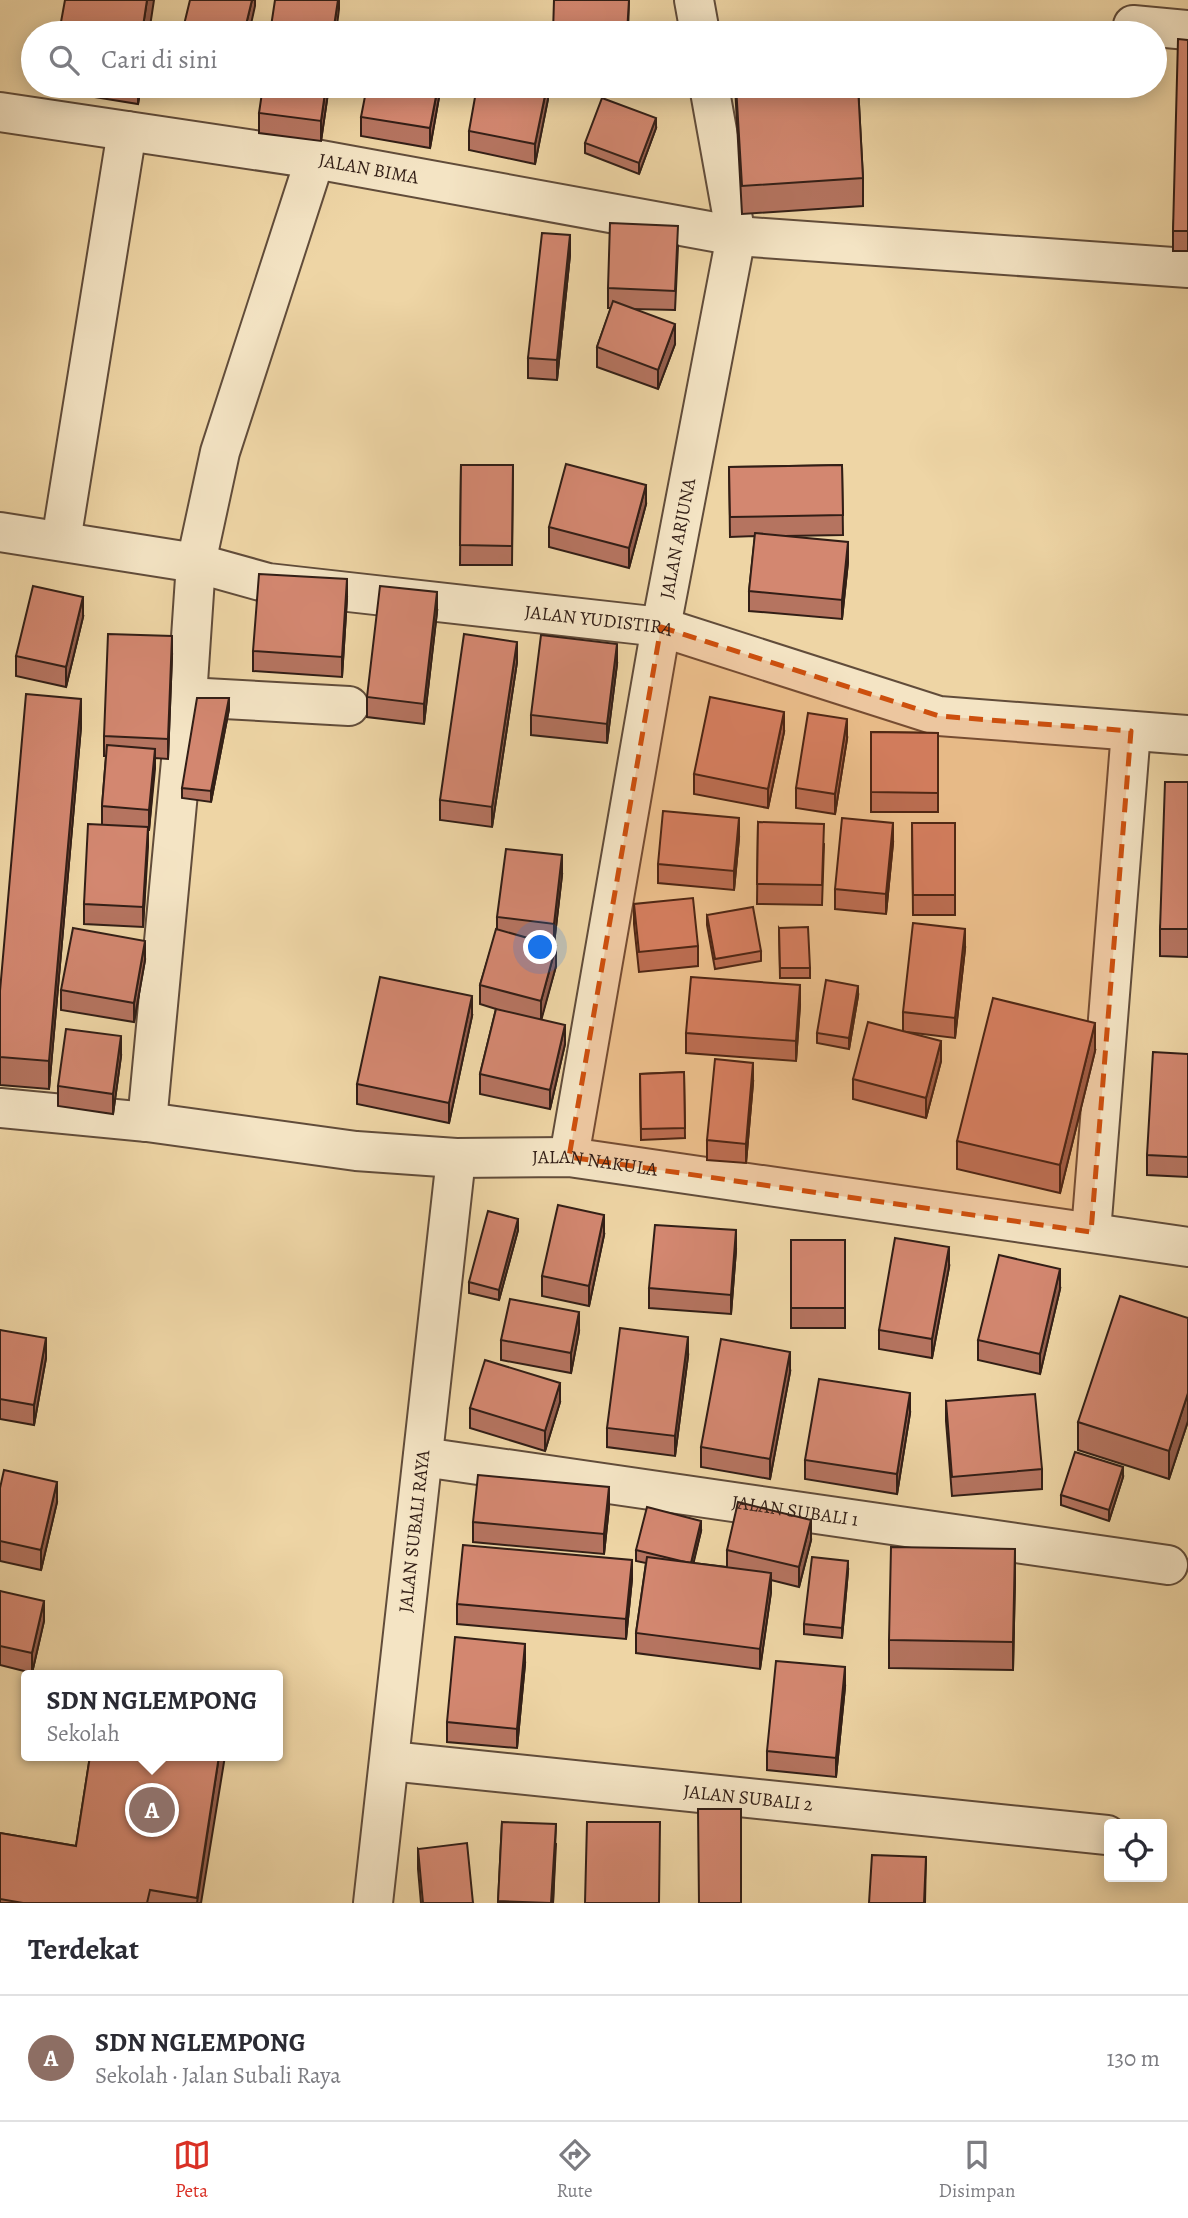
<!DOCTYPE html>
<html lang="id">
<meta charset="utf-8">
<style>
:root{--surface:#fff;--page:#f2f2f3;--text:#2b2b33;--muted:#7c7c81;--line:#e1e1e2;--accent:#d93025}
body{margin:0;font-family:Alegreya,serif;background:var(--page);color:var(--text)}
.controls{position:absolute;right:21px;bottom:21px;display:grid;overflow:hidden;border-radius:7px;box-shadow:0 4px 18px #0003}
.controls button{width:63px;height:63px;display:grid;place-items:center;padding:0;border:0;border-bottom:2px solid var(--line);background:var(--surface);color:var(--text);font:35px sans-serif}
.you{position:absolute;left:541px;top:948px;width:24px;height:24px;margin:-18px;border:5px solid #fff;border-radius:50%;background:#1a73e8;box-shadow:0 0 0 10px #1a73e833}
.badge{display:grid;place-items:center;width:46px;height:46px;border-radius:50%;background:var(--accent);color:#fff;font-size:23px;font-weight:700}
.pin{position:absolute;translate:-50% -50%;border:4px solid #fff;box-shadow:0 2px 7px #0006}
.popup{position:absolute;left:21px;top:1670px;width:262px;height:91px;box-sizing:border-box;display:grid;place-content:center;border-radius:7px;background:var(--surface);filter:drop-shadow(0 2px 5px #0005);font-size:23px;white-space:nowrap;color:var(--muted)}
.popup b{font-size:26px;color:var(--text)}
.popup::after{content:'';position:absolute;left:50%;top:100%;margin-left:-14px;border:14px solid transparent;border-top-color:var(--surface)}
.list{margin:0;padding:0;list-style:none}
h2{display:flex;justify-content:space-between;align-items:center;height:91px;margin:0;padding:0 28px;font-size:30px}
h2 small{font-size:23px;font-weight:400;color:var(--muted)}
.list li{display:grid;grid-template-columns:46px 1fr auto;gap:21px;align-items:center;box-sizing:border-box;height:126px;padding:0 28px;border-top:2px solid var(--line)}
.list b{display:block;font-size:26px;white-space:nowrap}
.list p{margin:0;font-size:23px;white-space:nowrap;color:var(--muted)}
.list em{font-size:23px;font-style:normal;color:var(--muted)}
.icon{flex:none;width:38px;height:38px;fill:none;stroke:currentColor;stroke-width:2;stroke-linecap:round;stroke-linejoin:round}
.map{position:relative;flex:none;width:1188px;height:1903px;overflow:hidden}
.search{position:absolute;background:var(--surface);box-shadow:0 4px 18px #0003;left:21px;right:21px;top:21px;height:77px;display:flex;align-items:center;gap:18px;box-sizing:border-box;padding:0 24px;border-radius:38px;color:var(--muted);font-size:26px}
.sheet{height:217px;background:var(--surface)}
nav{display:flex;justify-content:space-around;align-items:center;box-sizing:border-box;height:98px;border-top:2px solid var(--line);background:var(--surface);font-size:19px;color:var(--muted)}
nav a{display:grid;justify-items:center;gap:4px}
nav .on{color:var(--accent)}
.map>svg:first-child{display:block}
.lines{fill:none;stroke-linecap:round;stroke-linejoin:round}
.minor-casing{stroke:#614c3a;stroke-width:42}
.minor{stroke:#f4e4c4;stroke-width:38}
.wall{fill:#b57460;stroke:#321e16;stroke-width:2}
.shaded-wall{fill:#945e4e;stroke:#321e16;stroke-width:2}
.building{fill:#d38770;stroke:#321e16;stroke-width:2}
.marked{fill:#cd500e;fill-opacity:0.2;stroke:#cd500e;stroke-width:5;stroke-dasharray:14 9;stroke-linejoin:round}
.labels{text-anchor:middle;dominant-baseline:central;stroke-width:7;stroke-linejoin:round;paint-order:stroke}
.street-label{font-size:19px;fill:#321e16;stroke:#f4e4c4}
</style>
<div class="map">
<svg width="1188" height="1903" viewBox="0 0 1188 1903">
<rect width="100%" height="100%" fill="#eed5a5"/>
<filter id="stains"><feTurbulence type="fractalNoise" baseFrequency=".00286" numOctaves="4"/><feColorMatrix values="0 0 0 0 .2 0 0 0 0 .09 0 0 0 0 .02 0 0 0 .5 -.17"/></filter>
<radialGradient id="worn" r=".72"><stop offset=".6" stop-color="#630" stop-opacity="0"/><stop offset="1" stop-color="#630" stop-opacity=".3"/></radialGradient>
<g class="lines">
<defs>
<g id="minor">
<path d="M694,0L700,33"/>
<path d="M1133,25L1188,30"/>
<path id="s1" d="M0,112L315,159L736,236L1188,268"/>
<path id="s2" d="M0,532L196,563L268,583L661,627L939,716L1188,735"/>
<path d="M61,541L127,131"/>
<path d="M187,697L349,706"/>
<path id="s3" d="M0,1108L147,1122L356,1151L456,1158L569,1157L1188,1247"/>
<path d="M147,1122L187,697L196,563L220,452L315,159"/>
<path id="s4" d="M569,1157L661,627L736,236L709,86"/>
<path d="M1091,1232L1131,731"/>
<path id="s5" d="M423,1457L1168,1565"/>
<path id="s6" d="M390,1761L1107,1835"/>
<path id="s7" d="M373,1903L456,1158"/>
</g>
</defs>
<!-- minor casing -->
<use href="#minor" class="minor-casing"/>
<!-- minor -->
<use href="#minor" class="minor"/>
</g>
<!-- wall -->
<g class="wall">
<path d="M1188,40V251H1173V231Z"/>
<path d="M57,86H141L138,104L57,91Z"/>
<path d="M329,86L321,141L259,133V113Z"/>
<path d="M441,86L430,148L361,136V117Z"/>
<path d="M548,86V99L535,164L469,150V131Z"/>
<path d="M735,86H858L863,178V206L742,214Z"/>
<path d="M656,128L639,174L585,153V143Z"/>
<path d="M678,246L675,310L634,309L675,344L658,389L597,367V347L611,308H608V288Z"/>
<path d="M570,255L557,380L528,378V358Z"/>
<path d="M461,465H513L512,565H460Z"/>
<path d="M842,465L843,535L785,536L848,562L842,619L749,611V591L755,536L730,537L729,467Z"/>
<path d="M646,504L629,568L549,547V527Z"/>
<path d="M347,598L342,677L253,671V651Z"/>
<path d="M437,612L424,724L367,717V697Z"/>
<path d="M83,617L66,687L16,676V656Z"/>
<path d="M172,656L168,759L155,758L149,830H148L143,927L84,924V904L102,825V806L106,756H104V736Z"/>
<path d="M517,662L492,827L440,820V800Z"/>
<path d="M617,664L607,743L531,735V715Z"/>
<path d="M229,709L211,802L182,798V788Z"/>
<path d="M81,727L49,1089L0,1085V991Z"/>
<path d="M784,732L768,808L694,794V774Z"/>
<path d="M871,732L938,733V812H871Z"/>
<path d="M847,739L835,814L796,808V788Z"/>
<path d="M1188,782V957L1160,956V929Z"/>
<path d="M758,822L824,844L822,905L757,904Z"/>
<path d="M912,823H955V915H913Z"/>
<path d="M739,838L734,890L658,883V864Z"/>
<path d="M893,843L886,914L835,909V889Z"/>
<path d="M562,875L554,944L544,942L556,966L541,1019L565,1044L550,1109L480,1094V1074L496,1009L480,1004V985L497,929V917Z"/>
<path d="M634,904L698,946V966L639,972L634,924Z"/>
<path d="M707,915L761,951V961L715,969L707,925Z"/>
<path d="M779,928L810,968V978H780Z"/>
<path d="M965,949L955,1038L906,1032L941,1061L926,1118L853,1099V1079L903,1031V1012Z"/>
<path d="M145,960L134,1022L61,1010V990Z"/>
<path d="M858,996L849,1049L817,1043V1033Z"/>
<path d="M800,1005L796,1061L686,1053V1033Z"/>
<path d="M472,1016L449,1123L357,1104V1084Z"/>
<path d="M1095,1051L1060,1193L957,1169V1141Z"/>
<path d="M1188,1054V1177L1147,1175V1155Z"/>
<path d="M121,1056L113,1114L58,1106V1086Z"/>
<path d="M684,1072L685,1138L641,1140L640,1074Z"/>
<path d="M753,1083L746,1163L707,1160V1140Z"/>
<path d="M518,1230L499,1300L469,1293V1282Z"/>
<path d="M604,1235L589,1306L542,1296V1276Z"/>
<rect x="791" y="1240" width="54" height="88"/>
<path d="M736,1250L731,1314L649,1308V1288Z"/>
<path d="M949,1267L932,1358L879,1349V1330Z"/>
<path d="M1060,1289L1040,1374L978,1360V1340Z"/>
<path d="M1188,1318V1421L1169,1479L1078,1450V1422Z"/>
<path d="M0,1330L46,1358L34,1425L0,1419Z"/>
<path d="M579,1331L571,1373L501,1360V1340Z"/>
<path d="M688,1356L675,1456L607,1447V1428Z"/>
<path d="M790,1372L770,1479L701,1467V1447Z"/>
<path d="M946,1401L1042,1469V1489L952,1496L946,1421Z"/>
<path d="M560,1402L545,1451L470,1428V1408Z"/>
<path d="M910,1413L897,1494L805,1479V1460Z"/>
<path d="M1123,1477L1109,1521L1061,1505V1495Z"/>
<path d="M0,1488L57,1502L41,1570L0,1561Z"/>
<path d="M609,1507L604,1554L473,1542V1522Z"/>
<path d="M701,1531L693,1563L727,1567V1550L811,1540L799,1587L771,1580V1592L760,1669L636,1653V1633L646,1563L636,1561V1550Z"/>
<path d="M848,1571L842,1638L804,1634V1624Z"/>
<path d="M1015,1577L1013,1670L889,1668V1640Z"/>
<path d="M632,1579L626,1639L457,1624V1604Z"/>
<path d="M0,1591L44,1621L32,1673L0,1665Z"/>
<path d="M525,1664L517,1748L447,1742V1722Z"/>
<path d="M845,1687L836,1777L767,1770V1751Z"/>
<path d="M90,1756L201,1903H0V1833L76,1846Z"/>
<path d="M502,1822L556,1844L553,1903H498Z"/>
<path d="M418,1849L473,1903H421L418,1869Z"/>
</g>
<!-- shaded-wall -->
<g class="shaded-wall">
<path d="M147,0H154L149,33H142Z"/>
<path d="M252,0H255V6L249,33H244Z"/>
<path d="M338,0H339V9L336,33H333Z"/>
<path d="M629,0L628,33H627Z"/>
<path d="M138,86H141L138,104Z"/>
<path d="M326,86H329L321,141V121Z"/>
<path d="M438,86H441L430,148V128Z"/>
<path d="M547,86H548V99L535,164V144Z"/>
<path d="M656,118V128L639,174V163Z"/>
<path d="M570,235V255L557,380V360Z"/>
<path d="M675,324V344L658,389V370Z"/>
<path d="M646,485V504L629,568V548Z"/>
<path d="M848,542V562L842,619V600Z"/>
<path d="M347,579V598L342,677V657Z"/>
<path d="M437,592V612L424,724V704Z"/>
<path d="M83,597V617L66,687V667Z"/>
<path d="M172,636V656L168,759V739Z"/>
<path d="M517,642V662L492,827V807Z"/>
<path d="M617,644V664L607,743V724Z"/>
<path d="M229,698V709L211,802V791Z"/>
<path d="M81,699V727L49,1089V1061Z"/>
<path d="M784,712V732L768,808V789Z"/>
<path d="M847,719V739L835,814V794Z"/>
<path d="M155,749V769L149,830V810Z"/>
<path d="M739,818V838L734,890V871Z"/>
<path d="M893,823V843L886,914V894Z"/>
<path d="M148,827V847L143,927V907Z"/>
<path d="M562,855V875L554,944V924Z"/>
<path d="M965,929V949L955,1038V1018Z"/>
<path d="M145,941V960L134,1022V1003Z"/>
<path d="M556,946V966L541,1021V1001Z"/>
<path d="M800,985V1005L796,1061V1041Z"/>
<path d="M858,986V996L849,1049V1038Z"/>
<path d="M472,996V1016L449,1123V1103Z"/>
<path d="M1095,1023V1051L1060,1193V1165Z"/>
<path d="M565,1025V1044L550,1109V1090Z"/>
<path d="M121,1036V1056L113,1114V1094Z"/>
<path d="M941,1041V1061L926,1118V1098Z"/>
<path d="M753,1063V1083L746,1163V1144Z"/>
<path d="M604,1215V1235L589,1306V1286Z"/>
<path d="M518,1219V1230L499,1300V1290Z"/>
<path d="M736,1230V1250L731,1314V1295Z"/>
<path d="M949,1247V1267L932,1358V1339Z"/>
<path d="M1060,1269V1289L1040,1374V1354Z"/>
<path d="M579,1312V1331L571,1373V1353Z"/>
<path d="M688,1337V1356L675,1456V1436Z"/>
<path d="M46,1338V1358L34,1425V1405Z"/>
<path d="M790,1352V1372L770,1479V1459Z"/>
<path d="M560,1383V1402L545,1451V1431Z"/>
<path d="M910,1393V1413L897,1494V1474Z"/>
<path d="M1188,1393V1421L1169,1479V1451Z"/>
<path d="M1123,1467V1477L1109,1521V1510Z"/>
<path d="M57,1482V1502L41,1570V1550Z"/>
<path d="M609,1487V1507L604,1554V1534Z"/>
<path d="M811,1520V1540L799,1587V1567Z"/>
<path d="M701,1521V1531L691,1574V1564Z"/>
<path d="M1015,1549V1577L1013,1670V1642Z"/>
<path d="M632,1560V1579L626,1639V1619Z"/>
<path d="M848,1561V1571L842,1638V1628Z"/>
<path d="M771,1573V1592L760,1669V1649Z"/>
<path d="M44,1601V1621L32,1673V1653Z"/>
<path d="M525,1644V1664L517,1748V1729Z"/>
<path d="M845,1667V1687L836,1777V1758Z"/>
<path d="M219,1756H225L201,1903H197Z"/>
<path d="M556,1824L553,1903H551Z"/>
<path d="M926,1857L925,1903H924Z"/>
</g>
<!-- building -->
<g class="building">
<path d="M65,0H147L142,33H59Z"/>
<path d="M190,0H252L244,33H182Z"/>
<path d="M275,0H338L333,33H270Z"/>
<path d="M554,0H629L627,33H553Z"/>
<path d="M1178,39L1188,40V231H1173Z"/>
<path d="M263,86H326L321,121L259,113Z"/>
<path d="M367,86H438L430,128L361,117Z"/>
<path d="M477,86H547L535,144L469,131Z"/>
<path d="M736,86H858L863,178L742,186Z"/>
<path d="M602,98L656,118L639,163L585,143Z"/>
<path d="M610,223L678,226L675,291L608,288Z"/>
<path d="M542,233L570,235L557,360L528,358Z"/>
<path d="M613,301L675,324L658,370L597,347Z"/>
<path d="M566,464L646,485L629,548L549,527Z"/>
<path d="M461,465H513L512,546L460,545Z"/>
<path d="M842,465L843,515L730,517L729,467Z"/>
<path d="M755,533L848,542L842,600L749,591Z"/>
<path d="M259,574L347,579L342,657L253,651Z"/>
<path d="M33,586L83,597L66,667L16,656Z"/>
<path d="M380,586L437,592L424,704L367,697Z"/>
<path d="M108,634L172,636L168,739L104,736Z"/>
<path d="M464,634L517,642L492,807L440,800Z"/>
<path d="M541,635L617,644L607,724L531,715Z"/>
<path d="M26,694L81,699L49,1061L0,1057V991Z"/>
<path d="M710,697L784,712L768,789L694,774Z"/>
<path d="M197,698H229L211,791L182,788Z"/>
<path d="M808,713L847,719L835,794L796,788Z"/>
<path d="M871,732L938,733V793L871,792Z"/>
<path d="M107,745L155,749L149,810L102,806Z"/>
<path d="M1165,782H1188V929H1160Z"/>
<path d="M663,811L739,818L734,871L658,864Z"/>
<path d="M842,818L893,823L886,894L835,889Z"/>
<path d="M758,822L824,824L822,885L757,884Z"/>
<path d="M912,823H955V895H913Z"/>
<path d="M88,824L148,827L143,907L84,904Z"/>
<path d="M506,849L562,855L554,924L497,917Z"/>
<path d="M693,898L698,946L639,952L634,904Z"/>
<path d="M753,907L761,951L715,959L707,915Z"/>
<path d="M913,923L965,929L955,1018L903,1012Z"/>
<path d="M808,927L810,968H780L779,928Z"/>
<path d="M73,928L145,941L134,1003L61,990Z"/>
<path d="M496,929L556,946L541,1001L480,985Z"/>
<path d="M380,977L472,996L449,1103L357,1084Z"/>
<path d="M691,977L800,985L796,1041L686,1033Z"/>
<path d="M826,980L858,986L849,1038L817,1033Z"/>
<path d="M993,998L1095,1023L1060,1165L957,1141Z"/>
<path d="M496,1009L565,1025L550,1090L480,1074Z"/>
<path d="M868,1022L941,1041L926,1098L853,1079Z"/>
<path d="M66,1029L121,1036L113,1094L58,1086Z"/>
<path d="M1153,1052L1188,1054V1157L1147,1155Z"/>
<path d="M715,1059L753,1063L746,1144L707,1140Z"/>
<path d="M684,1072L685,1128L641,1129L640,1074Z"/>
<path d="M558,1205L604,1215L589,1286L542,1276Z"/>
<path d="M488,1211L518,1219L499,1290L469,1282Z"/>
<path d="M655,1225L736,1230L731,1295L649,1288Z"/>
<path d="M895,1238L949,1247L932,1339L879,1330Z"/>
<rect x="791" y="1240" width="54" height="68"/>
<path d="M999,1255L1060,1269L1040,1354L978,1340Z"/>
<path d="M1120,1296L1188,1318V1393L1169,1451L1078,1422Z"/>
<path d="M510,1299L579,1312L571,1353L501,1340Z"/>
<path d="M620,1328L688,1337L675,1436L607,1428Z"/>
<path d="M0,1330L46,1338L34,1405L0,1399Z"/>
<path d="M721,1339L790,1352L770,1459L701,1447Z"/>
<path d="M485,1360L560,1383L545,1431L470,1408Z"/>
<path d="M819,1379L910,1393L897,1474L805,1460Z"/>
<path d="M1035,1394L1042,1469L952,1477L946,1401Z"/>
<path d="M1075,1452L1123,1467L1109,1510L1061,1495Z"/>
<path d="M4,1470L57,1482L41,1550L0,1541V1488Z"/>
<path d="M478,1475L609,1487L604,1534L473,1522Z"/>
<path d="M738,1502L811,1520L799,1567L727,1550Z"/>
<path d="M647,1507L701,1521L691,1563L681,1561L636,1550Z"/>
<path d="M463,1545L632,1560L626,1619L457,1604Z"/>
<path d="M891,1547L1015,1549L1013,1642L889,1640Z"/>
<path d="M647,1557L771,1573L760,1649L636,1633Z"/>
<path d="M812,1557L848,1561L842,1628L804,1624Z"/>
<path d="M0,1591L44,1601L32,1653L0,1646Z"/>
<path d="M455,1637L525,1644L517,1729L447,1722Z"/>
<path d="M776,1661L845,1667L836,1758L767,1751Z"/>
<path d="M90,1756H219L197,1898L150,1890L147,1903H23L0,1899V1833L76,1846Z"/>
<path d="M698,1809H741V1903H699Z"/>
<path d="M502,1822L556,1824L551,1903L498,1901Z"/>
<path d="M587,1822H660L659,1903H585Z"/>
<path d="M467,1843L473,1903H423L418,1849Z"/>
<path d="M872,1855L926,1857L924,1903H869Z"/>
</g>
<!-- marked area -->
<path class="marked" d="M661,627L939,716L1131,731L1091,1232L569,1157Z"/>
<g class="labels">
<!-- street labels -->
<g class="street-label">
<text stroke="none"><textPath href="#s1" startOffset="373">JALAN BIMA</textPath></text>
<text stroke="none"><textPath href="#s4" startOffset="628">JALAN ARJUNA</textPath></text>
<text stroke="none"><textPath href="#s2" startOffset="606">JALAN YUDISTIRA</textPath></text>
<text stroke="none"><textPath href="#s3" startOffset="598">JALAN NAKULA</textPath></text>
<text stroke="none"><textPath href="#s5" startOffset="376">JALAN SUBALI 1</textPath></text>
<text stroke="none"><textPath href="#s7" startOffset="374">JALAN SUBALI RAYA</textPath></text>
<text stroke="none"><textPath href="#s6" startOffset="360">JALAN SUBALI 2</textPath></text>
</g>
</g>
<rect width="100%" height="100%" filter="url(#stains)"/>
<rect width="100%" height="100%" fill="url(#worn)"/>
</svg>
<div class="controls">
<button><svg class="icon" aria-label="locate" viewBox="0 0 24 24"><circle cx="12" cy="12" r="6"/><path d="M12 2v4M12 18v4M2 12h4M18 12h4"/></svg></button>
</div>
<div class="you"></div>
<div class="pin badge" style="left:152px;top:1810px;background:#8d6e63">A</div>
<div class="popup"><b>SDN NGLEMPONG</b>Sekolah</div>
<div class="search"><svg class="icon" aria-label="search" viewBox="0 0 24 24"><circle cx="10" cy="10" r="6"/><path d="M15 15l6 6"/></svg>Cari di sini</div>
</div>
<section class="sheet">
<h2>Terdekat<small></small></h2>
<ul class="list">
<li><span class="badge" style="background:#8d6e63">A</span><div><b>SDN NGLEMPONG</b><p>Sekolah · Jalan Subali Raya</p></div><em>130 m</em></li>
</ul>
</section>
<nav>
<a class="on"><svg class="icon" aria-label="map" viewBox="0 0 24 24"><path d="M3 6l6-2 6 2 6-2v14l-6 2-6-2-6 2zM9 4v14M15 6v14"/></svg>Peta</a>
<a><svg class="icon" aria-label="directions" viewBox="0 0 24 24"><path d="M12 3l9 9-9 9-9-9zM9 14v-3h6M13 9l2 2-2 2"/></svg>Rute</a>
<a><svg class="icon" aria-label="saved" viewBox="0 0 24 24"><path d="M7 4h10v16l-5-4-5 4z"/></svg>Disimpan</a>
</nav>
